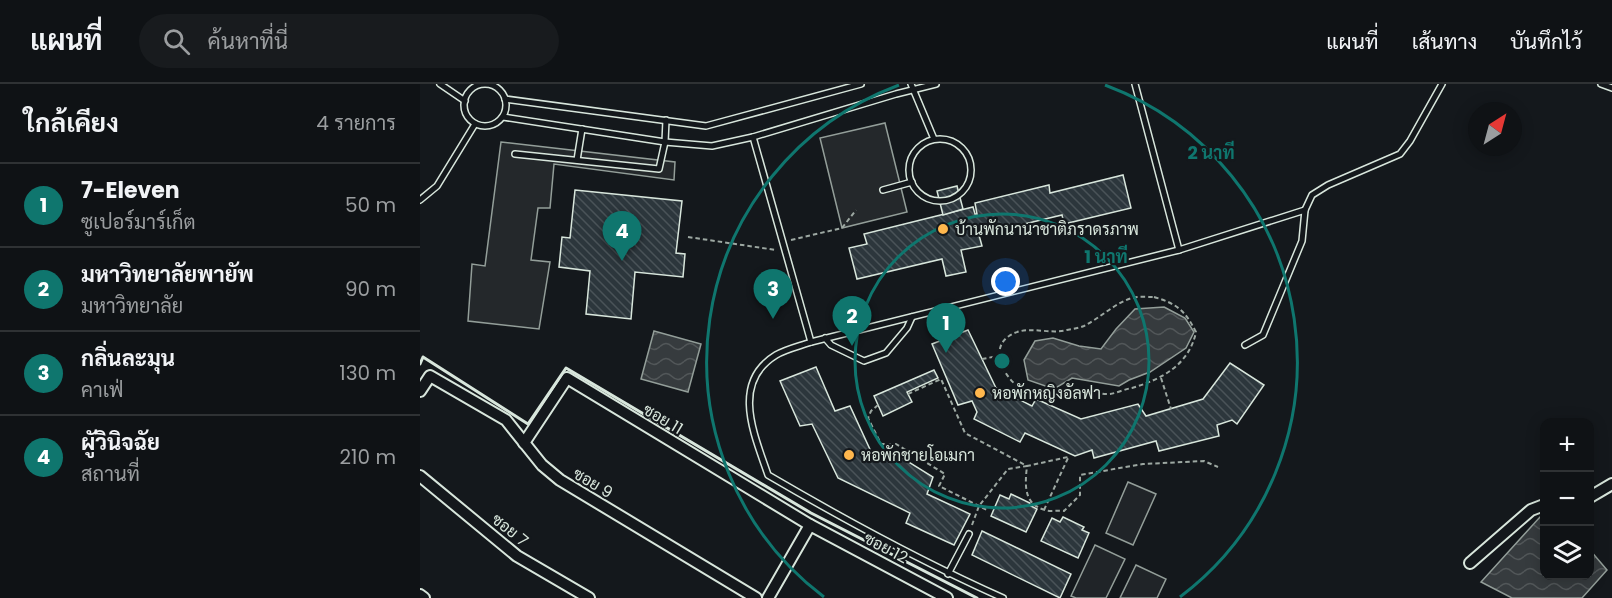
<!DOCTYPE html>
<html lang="th">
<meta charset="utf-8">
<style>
:root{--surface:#0f1215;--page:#181b1e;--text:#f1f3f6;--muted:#9b9ea0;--line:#2f3234;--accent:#0f766e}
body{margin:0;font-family:Poppins,Sarabun,sans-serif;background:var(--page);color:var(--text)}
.controls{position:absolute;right:18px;bottom:18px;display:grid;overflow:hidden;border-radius:12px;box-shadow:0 3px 15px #0003}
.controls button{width:54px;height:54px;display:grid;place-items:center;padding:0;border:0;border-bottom:2px solid var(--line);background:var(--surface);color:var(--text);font:30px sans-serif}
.compass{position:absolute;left:1048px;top:18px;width:54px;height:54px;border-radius:50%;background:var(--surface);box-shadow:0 3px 15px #0003;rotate:36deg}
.you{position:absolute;left:586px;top:198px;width:21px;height:21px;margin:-15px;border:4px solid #fff;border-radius:50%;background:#1a73e8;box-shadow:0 0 0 9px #1a73e833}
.badge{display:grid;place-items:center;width:39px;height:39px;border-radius:50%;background:var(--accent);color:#fff;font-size:20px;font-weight:700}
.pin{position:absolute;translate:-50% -50px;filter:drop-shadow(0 2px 3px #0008)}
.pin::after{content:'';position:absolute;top:32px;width:21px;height:18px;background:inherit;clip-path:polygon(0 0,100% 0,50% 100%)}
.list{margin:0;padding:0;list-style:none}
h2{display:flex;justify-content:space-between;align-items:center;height:78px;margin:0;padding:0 24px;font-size:26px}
h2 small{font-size:20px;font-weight:400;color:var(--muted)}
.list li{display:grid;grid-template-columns:39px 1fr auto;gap:18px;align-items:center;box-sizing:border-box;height:84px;padding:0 24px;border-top:2px solid var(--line)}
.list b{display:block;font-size:22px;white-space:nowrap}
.list p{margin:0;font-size:20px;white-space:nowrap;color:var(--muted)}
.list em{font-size:20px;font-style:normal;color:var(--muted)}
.icon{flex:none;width:33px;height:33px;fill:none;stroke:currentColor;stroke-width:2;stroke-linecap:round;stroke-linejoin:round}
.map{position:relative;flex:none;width:1192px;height:514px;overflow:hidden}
header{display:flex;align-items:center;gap:36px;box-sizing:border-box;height:84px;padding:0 30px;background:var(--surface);border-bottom:2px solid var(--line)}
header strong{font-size:28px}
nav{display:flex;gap:33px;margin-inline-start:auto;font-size:21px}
.search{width:420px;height:54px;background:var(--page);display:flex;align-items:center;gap:15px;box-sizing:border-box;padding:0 21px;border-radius:33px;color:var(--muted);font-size:22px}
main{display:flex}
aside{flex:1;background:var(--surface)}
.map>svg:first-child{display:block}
.pitch{fill:#202428;stroke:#939e99;stroke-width:1.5}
.parking{fill:#24282b;stroke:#939e99;stroke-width:1.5}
.water{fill:url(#water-waves);stroke:#939e99;stroke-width:1.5}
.building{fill:url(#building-back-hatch);stroke:#d8e6dc;stroke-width:1.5}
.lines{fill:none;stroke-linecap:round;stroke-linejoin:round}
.lane-casing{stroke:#d8e6dc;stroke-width:8}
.street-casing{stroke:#d8e6dc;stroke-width:14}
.path{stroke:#9da8a2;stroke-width:2;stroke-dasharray:4.5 3;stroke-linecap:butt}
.lane{stroke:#14181c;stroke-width:5}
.street{stroke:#14181c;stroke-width:10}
.wall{stroke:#d8e6dc;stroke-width:3}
.ring{fill:none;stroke:#0f766e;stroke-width:3}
.poi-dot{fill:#ffb74d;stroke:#14181c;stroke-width:2}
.labels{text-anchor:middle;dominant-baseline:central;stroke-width:4.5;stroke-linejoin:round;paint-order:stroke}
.poi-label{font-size:16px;fill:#d8e6dc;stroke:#14181c;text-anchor:start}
.street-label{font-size:16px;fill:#d8e6dc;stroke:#14181c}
.centre{fill:#0f766e;stroke:#14181c;stroke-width:3}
.ring-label{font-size:18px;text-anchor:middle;font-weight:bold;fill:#0f766e;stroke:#14181c;stroke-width:4.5;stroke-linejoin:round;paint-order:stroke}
</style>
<header>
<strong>แผนที่</strong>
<div class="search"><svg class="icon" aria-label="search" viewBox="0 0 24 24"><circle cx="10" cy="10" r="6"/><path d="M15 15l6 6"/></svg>ค้นหาที่นี่</div>
<nav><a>แผนที่</a><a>เส้นทาง</a><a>บันทึกไว้</a></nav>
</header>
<main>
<aside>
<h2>ใกล้เคียง<small>4 รายการ</small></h2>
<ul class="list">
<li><span class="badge">1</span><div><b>7-Eleven</b><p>ซูเปอร์มาร์เก็ต</p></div><em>50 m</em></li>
<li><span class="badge">2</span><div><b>มหาวิทยาลัยพายัพ</b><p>มหาวิทยาลัย</p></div><em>90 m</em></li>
<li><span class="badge">3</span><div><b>กลิ่นละมุน</b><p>คาเฟ่</p></div><em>130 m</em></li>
<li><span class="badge">4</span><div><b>ผัูวินิจฉัย</b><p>สถานที่</p></div><em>210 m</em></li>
</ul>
</aside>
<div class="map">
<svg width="1192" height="514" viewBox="0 0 1192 514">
<defs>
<pattern id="water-waves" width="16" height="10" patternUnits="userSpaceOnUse" patternTransform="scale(1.5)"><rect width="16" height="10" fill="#363b3e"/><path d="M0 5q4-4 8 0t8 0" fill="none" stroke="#525759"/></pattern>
<pattern id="building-back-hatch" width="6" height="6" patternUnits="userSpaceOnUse" patternTransform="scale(1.5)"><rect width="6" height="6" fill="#2c363c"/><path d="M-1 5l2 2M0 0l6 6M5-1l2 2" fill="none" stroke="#4a5358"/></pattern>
</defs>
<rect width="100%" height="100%" fill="#14181c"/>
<!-- pitch -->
<g class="pitch">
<path d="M708,398L736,410L713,461L686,449Z"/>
<path d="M675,461L705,475L686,514H656L651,512Z"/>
<path d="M716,481L746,495L737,514H700Z"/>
</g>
<!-- parking -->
<g class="parking">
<path d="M465,39L487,128L422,144L400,54Z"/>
<path d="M81,58L255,78L254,96L134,80L130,124H118L111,176L130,178L119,245L48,237L52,180L65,182Z"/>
</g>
<!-- water -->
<g class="water">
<path d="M744,223L765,234L774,248L766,264L730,288L709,296L699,302L652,294L634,305L608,296L604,276L615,257L633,254L659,262L681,265L696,245L715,225Z"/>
<path d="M234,247L281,260L268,308L221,295Z"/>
<path d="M1124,430V492H1170V466L1187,486L1162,514H1092L1061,498L1120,433Z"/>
</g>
<!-- building -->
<g class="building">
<path d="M703,91L711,124L644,140L642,131L559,151L562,162L541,166L546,188L526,192L522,175L437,195L429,164L447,160L444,150L553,123L555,130H557L555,119L629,101L630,109Z"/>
<path d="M537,102L543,125L523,131L517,107Z"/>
<path d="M155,106L262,117L256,169L265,170L263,193L215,188L211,235L166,230L170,187L139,183L142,153L150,154Z"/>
<path d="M548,246L576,304L612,322L616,315L661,335L718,320L726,332L783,315L810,279L844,301L817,340L812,336L797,341L799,352L739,367L736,357L674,374L672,366L655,372L605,349L600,358L554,335L557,328L552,317L538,321L512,260Z"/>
<path d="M396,283L415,327L430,322L454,374L471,367L513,393L507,410L550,430L534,461L486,439L490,429L418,394L392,340L380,342L360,297Z"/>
<path d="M514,286L518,294L487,308L492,318L463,332L454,312Z"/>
<path d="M591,410L610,419L609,421L617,425L606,448L571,432L580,411L589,415Z"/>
<path d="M643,433L664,443L662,446L669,449L658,474L621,457L632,434L640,438Z"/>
<path d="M562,447L651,490L640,514L552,471Z"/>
</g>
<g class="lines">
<defs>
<g id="lane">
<path d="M20,0L45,17"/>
<path d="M491,0L514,55"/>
<path d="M715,0L759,166"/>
<path d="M1181,0L1192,4"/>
<circle cx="65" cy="21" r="21"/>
<path d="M85,15L286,42L441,0"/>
<path d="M83,33L245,58L292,62L333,53L476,10L516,0"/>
<path d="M333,53L391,258"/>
<circle cx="520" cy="86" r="31"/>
<path d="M95,70L239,85L245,58L246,36"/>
<path d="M157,76L162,45"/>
<path d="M463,106L492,98"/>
<path d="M0,116L17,102L55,40"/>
<path d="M405,254L411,261L444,277L466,269L487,244L492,233"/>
<path d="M825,261L843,251L882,157L885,126L892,111L908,101L980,70L990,57L1022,0"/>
<path d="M528,490L549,450"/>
<path d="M583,514C502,478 425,436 348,391C335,352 310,299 356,271C366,265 380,262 391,258L759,166L885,126"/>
</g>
<g id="street">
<path d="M0,307L10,292L86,336L122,381L140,396L336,514"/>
<path d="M104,359L147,294L390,441L527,514"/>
<path d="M0,392L97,472L169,514"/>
<path d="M1170,413L1192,400"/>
<path d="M1050,479L1111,426L1124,421"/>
<path d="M0,511L4,514"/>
<path d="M348,514L390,441"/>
</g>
</defs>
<!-- lane casing -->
<use href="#lane" class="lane-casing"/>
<!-- street casing -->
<use href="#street" class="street-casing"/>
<!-- path -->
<g class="path">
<path d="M268,153L356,166"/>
<path d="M371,156L422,144L436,126"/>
<path d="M734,213C758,220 765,227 776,248C769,281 742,295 712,304C705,305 697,309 690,310C679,311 669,305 658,306C643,306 629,312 613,310C591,306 565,268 589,252C606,240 628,251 647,246C653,245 659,244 664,242C680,234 695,219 712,214C718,212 727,213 734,213Z"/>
<path d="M562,275L578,272"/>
<path d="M741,294L751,325"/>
<path d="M488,310L521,295L545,349L607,382L648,373"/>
<path d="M458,321L451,327L448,334L461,360H476L525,390L519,402L567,426"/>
<path d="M624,426L648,374"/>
<path d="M552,441L559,422L588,385L607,382C605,400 603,420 625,426C630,428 639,426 644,427L660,411V391L723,380L784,377L798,383"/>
</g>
<!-- lane -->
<use href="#lane" class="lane"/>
<!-- street -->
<use href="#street" class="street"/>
<!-- wall -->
<path class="wall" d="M0,280L3,273L108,340L146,284L391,429L557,514"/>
</g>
<!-- distance rings -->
<g class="ring">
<circle cx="582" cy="277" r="147"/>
<path d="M404 513A295 295 0 0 1 479 1M685 1A295 295 0 0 1 760 513"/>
</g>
<!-- markers -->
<g class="poi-dot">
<circle cx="523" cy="145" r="6"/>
<circle cx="560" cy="309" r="6"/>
<circle cx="429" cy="371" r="6"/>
</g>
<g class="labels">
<!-- poi labels -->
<g class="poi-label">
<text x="535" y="145">บ้านพักนานาชาติภราดรภาพ</text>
<text x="572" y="309">หอพักหญิงอัลฟา</text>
<text x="441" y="371">หอพักชายโอเมกา</text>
</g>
<!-- street labels -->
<g class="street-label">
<text transform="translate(243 335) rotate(31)">ซอย 11</text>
<text transform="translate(173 399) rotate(31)">ซอย 9</text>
<text transform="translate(90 446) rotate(39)">ซอย 7</text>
<text transform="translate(466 464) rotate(28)">ซอย 12</text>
</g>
</g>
<circle cx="582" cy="277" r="9" class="centre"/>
<g class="ring-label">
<text x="791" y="75">2 นาที</text>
<text x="686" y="179">1 นาที</text>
</g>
</svg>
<div class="controls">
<button>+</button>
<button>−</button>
<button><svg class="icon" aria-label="layers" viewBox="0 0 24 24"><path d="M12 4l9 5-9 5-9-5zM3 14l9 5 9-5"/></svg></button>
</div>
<svg class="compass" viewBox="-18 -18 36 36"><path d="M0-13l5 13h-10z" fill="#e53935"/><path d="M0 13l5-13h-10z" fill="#9b9ea0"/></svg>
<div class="you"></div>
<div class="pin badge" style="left:526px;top:269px">1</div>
<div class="pin badge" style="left:432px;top:262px">2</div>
<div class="pin badge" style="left:353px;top:235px">3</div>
<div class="pin badge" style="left:202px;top:177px">4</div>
</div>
</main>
